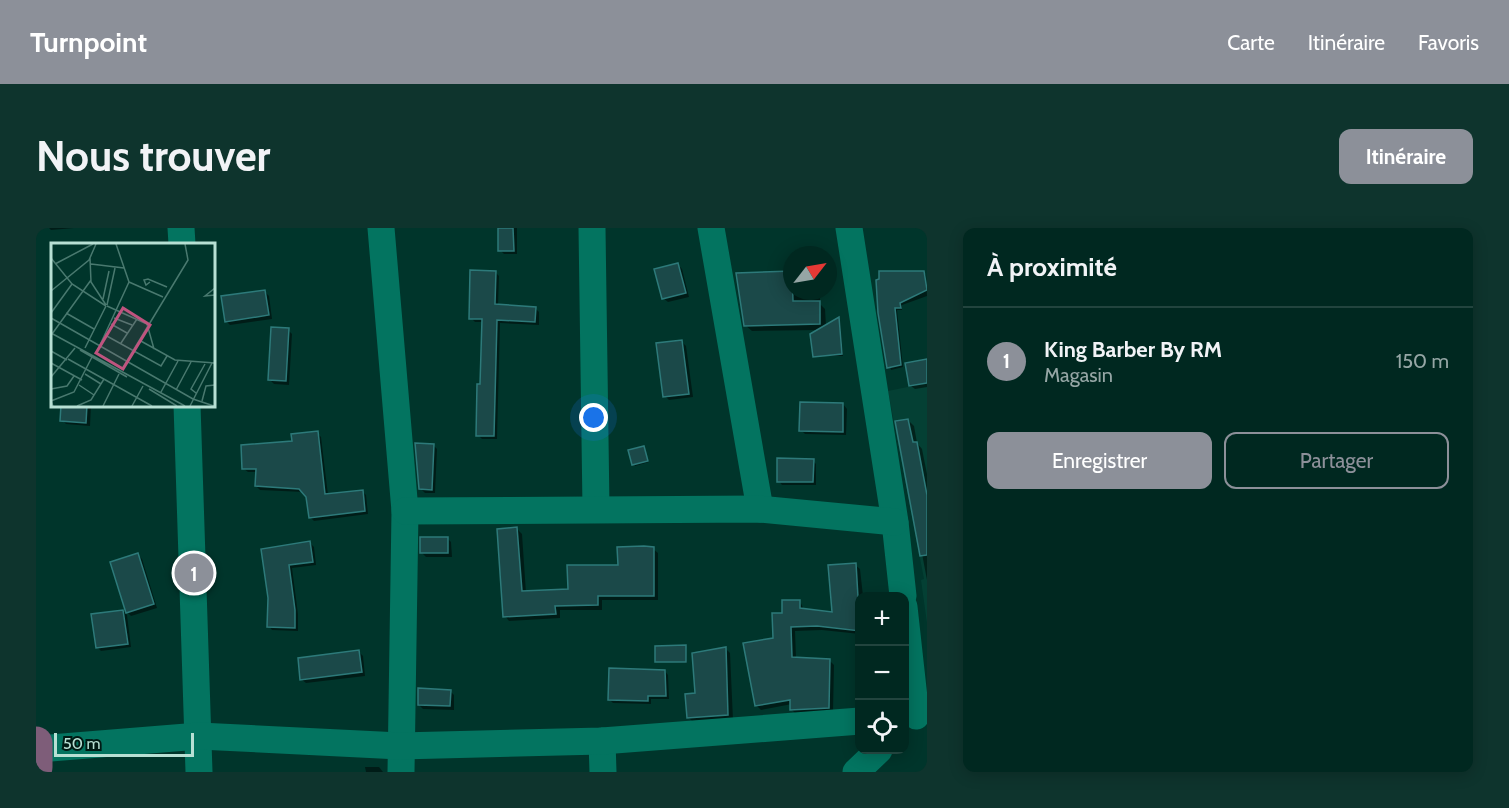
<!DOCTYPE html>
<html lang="fr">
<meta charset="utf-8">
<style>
:root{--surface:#002820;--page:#0e342d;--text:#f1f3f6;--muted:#95a6a5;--line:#22443e;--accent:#8c9099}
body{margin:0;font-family:Cabin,sans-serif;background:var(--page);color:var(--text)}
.controls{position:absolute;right:18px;bottom:18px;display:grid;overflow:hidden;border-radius:12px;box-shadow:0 3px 15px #0003}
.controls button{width:54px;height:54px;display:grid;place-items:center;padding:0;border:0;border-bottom:2px solid var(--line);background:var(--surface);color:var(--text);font:30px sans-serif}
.compass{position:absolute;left:747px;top:18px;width:54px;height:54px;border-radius:50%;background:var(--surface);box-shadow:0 3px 15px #0003;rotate:59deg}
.scale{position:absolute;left:18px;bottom:15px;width:140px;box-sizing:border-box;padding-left:6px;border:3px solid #b7e0d4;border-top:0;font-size:16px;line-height:21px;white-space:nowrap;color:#b7e0d4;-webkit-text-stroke:4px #001a14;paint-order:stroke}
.you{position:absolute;left:558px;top:190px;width:21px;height:21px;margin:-15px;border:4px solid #fff;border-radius:50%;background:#1a73e8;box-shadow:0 0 0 9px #1a73e833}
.badge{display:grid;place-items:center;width:39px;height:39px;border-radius:50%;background:var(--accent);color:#fff;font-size:20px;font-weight:700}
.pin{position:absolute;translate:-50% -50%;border:3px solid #fff;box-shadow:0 2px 6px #0006}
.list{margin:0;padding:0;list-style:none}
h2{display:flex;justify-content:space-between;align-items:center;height:78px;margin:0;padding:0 24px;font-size:26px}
h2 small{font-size:20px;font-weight:400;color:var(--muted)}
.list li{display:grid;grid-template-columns:39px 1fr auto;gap:18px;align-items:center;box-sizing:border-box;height:108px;padding:0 24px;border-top:2px solid var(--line)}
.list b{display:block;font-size:22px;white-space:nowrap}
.list p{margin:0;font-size:20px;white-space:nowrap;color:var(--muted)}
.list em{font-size:20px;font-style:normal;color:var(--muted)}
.actions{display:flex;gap:12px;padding:18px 24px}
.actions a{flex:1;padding:14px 0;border:2px solid var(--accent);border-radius:12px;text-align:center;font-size:21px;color:var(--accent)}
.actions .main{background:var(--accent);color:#fff}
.icon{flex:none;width:33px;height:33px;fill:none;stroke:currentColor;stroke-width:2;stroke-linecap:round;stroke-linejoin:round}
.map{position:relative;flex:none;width:891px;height:544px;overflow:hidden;border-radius:12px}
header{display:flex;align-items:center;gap:36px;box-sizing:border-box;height:84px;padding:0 30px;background:var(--accent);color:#fff}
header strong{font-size:28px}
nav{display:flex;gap:33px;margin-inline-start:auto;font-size:21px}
.intro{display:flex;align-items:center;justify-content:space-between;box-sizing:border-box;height:144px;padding:0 36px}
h1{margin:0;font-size:42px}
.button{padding:15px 27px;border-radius:12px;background:var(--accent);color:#fff;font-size:21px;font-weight:700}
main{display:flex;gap:36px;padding:0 36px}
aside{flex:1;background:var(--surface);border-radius:12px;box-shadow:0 3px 15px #0003}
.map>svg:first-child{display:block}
.built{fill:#044034}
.shadow{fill:#0007}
.building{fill:#1b4949;stroke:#2d7a7a;stroke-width:1.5}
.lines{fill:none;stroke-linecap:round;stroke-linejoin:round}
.minor{stroke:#037460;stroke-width:27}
.major{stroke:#7e5d79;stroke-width:33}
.inset-road{fill:none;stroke:#49796f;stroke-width:1.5}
.view{fill:#bf547f;fill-opacity:0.15;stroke:#bf547f;stroke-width:3}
.inset-edge{fill:none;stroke:#b7e0d4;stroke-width:3}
</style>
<header>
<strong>Turnpoint</strong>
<nav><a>Carte</a><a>Itinéraire</a><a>Favoris</a></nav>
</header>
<div class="intro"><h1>Nous trouver</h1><a class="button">Itinéraire</a></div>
<main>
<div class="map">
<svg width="891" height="544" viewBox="0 0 891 544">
<rect width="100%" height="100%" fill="#00352b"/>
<!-- built -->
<path class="built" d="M891,155V395L885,352L888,351L852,163Z"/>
<!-- shadow -->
<g class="shadow">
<path d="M13,0H38L15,2Z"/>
<path d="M463,0H481V26H468L464,22Z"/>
<path d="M642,37L646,41L653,69L632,74L627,70Z"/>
<path d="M459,44L463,48L462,78L499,80L503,84V97L464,95L461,211H446L442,207L448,94H439L435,90Z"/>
<path d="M887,44L890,47L891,68L866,77V82H861L867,139L855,142L844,84Z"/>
<path d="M756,63H784V76L789,81L790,98L804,92L807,128H779L784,102L716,103L709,97Z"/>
<path d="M229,64L233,68L236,91L194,97L190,93Z"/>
<path d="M252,102L256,106L253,157L238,156L234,152Z"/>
<path d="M645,113L650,118L657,169L633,172L629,168Z"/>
<path d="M891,132V159L879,161L875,158Z"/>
<path d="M807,176L811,181L810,207L769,206L765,202Z"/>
<path d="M27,177H55L54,198L30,196L26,192Z"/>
<path d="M872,192L878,198L881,215L886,221L891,246V352L861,194Z"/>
<path d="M281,205L285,209L292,267L326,263L330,267L332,286L278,293L274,289L272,269L268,264L224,262L220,258L221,244H212L208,241Z"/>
<path d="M397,217L401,221L399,265H389L384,260Z"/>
<path d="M608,220L613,234L599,238L598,236Z"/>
<path d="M777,233L780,236V257H746L743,253Z"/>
<path d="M481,301L486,306L490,365L533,362L617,321L622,325V372H566V382H524V390L473,393L469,388Z"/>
<path d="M411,310L415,314L416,329H390L386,325Z"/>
<path d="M274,315L278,319L280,337L256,340L262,386V403L236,402L233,398L234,370L227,322Z"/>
<path d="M102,327L106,331L121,380L95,388L91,384Z"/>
<path d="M819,337L824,341L827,368H824V406L786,402L759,403L760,430L793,432L798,437L797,484L760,486L756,482V476L725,482L721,478L747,386L764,373L768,382L798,386Z"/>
<path d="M87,383L91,387L95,419L65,423L61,419Z"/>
<path d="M650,419L651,435L621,433Z"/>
<path d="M689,420L694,425L697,492L658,495L653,490L660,467Z"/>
<path d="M323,424L327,428L329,448L270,455L265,451Z"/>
<path d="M629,443L632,447L633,471H615V476L577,475L574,472Z"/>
<path d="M414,463L418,467V482L387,481L383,477Z"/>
<path d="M329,539H343L347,544H330Z"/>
</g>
<!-- building -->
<g class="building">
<path d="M462,0H477L478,23H462Z"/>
<path d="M642,35L650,65L626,71L618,41Z"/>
<path d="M434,42L460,43L459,76L500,79L499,94L461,92L458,208H440L441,156H444L446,91H433Z"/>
<path d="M756,43L757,73H784V96L708,98L700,45Z"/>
<path d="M843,43H888L891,62L864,75L865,80H859L865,137L851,140L842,85L840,52L843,51Z"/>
<path d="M229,62L233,87L189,94L185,68Z"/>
<path d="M803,89L806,126L777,129L774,106Z"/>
<path d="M235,99L253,100L250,153L232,152Z"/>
<path d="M646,112L653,166L627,169L620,115Z"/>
<path d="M891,131V155L873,158L869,135Z"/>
<path d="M764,174L807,175V204L763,203Z"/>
<path d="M25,177H51L50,195L24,193Z"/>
<path d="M872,191L877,214H881L891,267V327L884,328L859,193Z"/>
<path d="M282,203L289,266L327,262L329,283L273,290L270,269L263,261L219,258L220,241H206L205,217L256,213L255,206Z"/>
<path d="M379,215L398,216L396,262L383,261Z"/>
<path d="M608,218L612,233L596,237L592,222Z"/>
<path d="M741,230L778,231L777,254H741Z"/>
<path d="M481,299L486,363L532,361L531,337H582L581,319L608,318L618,319V368H562V377L519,378L520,386L467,389L461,301Z"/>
<rect x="384" y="309" width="28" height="16"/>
<path d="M274,313L277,334L253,337L259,382V400L231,399L232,370L225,321Z"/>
<path d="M102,325L118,376L90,385L74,334Z"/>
<path d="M820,335L824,403L781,398L755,399L756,429L794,431L793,480L754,482V472L719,478L707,415L737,410L736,385H746V372H764V380L796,384L792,337Z"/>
<path d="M87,382L92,416L60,420L55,386Z"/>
<path d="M650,417V434H619V418Z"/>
<path d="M690,419L692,487L651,490L649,466L659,465L656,425Z"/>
<path d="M323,422L326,444L264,452L262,430Z"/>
<path d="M573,440L629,442L630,468H612V473L572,472Z"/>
<path d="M382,460L415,462L414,478L382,477Z"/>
</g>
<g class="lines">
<!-- minor -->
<g class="minor">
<path d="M145,0L146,16"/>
<path d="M345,0L369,283L365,544"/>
<path d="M556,0L560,280"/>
<path d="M675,0L724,281"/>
<path d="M813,0L859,294L867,368"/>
<path d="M151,177L163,544"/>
<path d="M369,283L724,281L859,294"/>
<path d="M868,379L880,488"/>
<path d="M566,513L567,544"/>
<path d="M2,521L163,508L364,518L566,513L824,493"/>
<path d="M820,544L843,522"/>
</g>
<!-- major -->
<path class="major" d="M0,515V539"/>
</g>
<!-- overview -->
<g transform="translate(15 15)">
<rect width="164" height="164" fill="#00352b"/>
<path class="inset-road" d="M0,15L21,41L55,63M39,15L40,39L55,62M4,21L42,1M40,21L73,25M78,39L112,54M99,39L95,42L93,37L97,36L116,44M164,45L154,53L164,52M0,48L38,17L45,1M52,56L58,28M56,62L64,25M56,63L96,81M0,70L21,41M15,70L43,86M0,75L142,156L163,163M63,75L81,82M60,81L76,90M96,81L103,106M0,90L134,163M1,91L40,37M54,92L110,123L116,113M88,97L124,117L164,120M70,100L86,76M49,102L78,39L65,1M34,105L55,63M29,107L76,134M0,108L16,117M17,116L101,163M0,120L31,137M71,126L137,17L134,1M34,131L50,141M0,134L24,105M28,142L43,152M0,146L16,143L23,133M98,146L126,163M125,147L140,119M110,149L127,118M145,150L140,146L154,121M151,158L155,143L164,142M2,163L0,158L23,149L41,114M26,163L40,157L53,136M52,163L68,131M81,163L92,143M139,163L161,120"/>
<path class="view" d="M72,65L99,82L72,126L45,110Z"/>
<rect width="164" height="164" class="inset-edge"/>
</g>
</svg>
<div class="controls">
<button>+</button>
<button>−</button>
<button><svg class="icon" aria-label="locate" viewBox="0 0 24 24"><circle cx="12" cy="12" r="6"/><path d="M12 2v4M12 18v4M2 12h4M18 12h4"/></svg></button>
</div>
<svg class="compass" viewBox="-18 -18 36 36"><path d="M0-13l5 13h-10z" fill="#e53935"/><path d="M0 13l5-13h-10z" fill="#95a6a5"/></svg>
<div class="scale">50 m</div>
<div class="you"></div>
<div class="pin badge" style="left:158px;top:345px">1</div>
</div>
<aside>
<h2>À proximité<small></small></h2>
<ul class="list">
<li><span class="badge">1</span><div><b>King Barber By RM</b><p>Magasin</p></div><em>150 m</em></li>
</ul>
<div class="actions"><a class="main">Enregistrer</a><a>Partager</a></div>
</aside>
</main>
